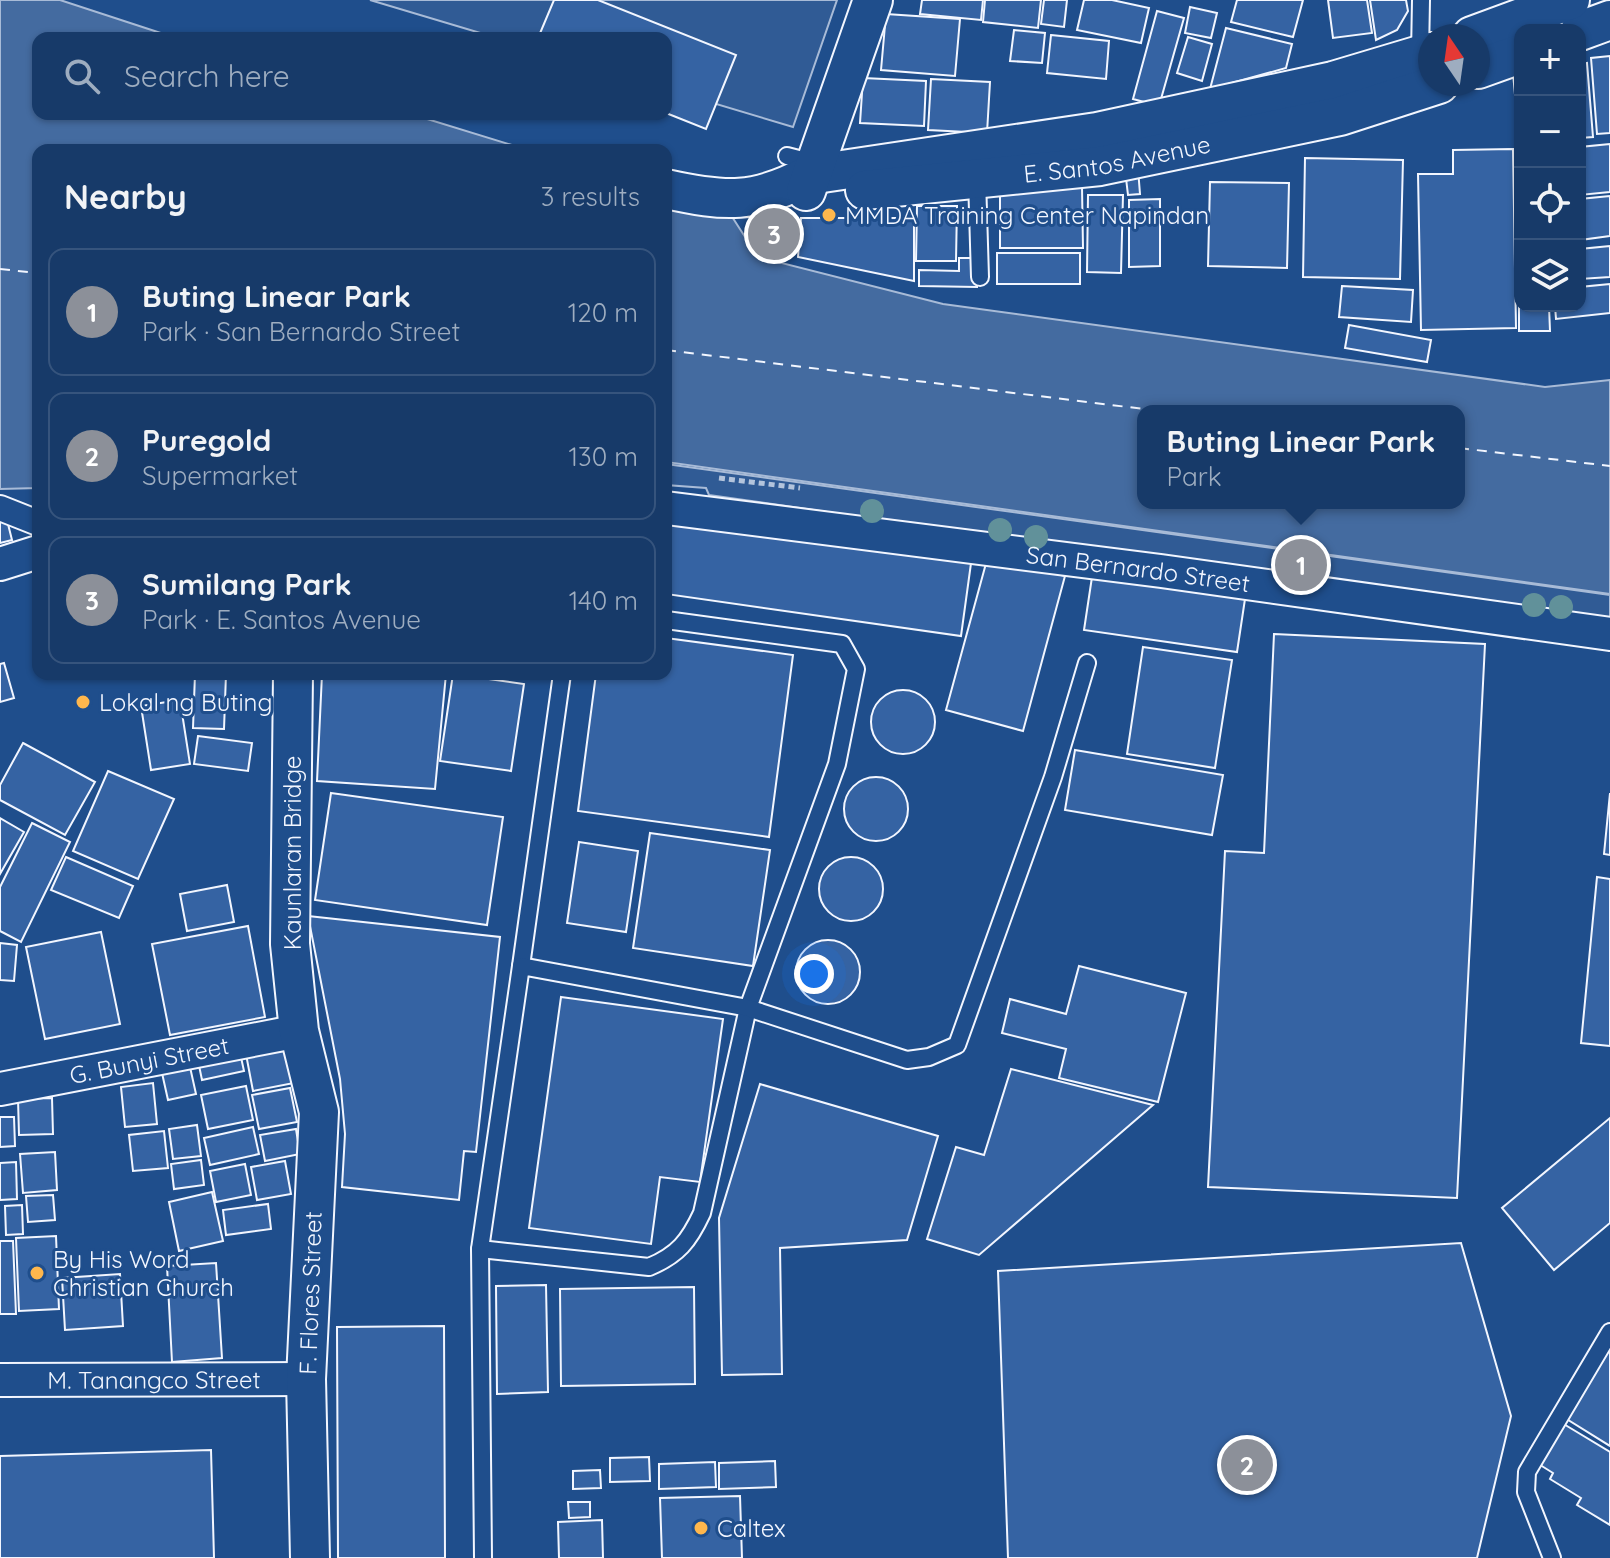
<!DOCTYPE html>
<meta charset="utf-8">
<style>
:root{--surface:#173a69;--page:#244571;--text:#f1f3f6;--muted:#9eadc0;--line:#36547d;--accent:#8c9099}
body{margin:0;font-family:Quicksand,sans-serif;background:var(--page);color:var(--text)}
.controls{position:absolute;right:24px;top:24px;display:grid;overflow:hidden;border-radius:16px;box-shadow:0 2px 6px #0004}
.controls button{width:72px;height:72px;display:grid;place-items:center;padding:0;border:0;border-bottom:2px solid var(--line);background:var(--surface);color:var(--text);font:40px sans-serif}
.compass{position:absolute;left:1418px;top:24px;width:72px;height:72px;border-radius:50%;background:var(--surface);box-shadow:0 2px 6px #0004;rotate:347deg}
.you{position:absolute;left:814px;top:974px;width:28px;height:28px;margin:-20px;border:6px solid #fff;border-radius:50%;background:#1a73e8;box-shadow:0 0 0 12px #1a73e833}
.badge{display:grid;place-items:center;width:52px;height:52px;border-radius:50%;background:var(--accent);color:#fff;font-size:26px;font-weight:700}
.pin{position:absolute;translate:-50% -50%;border:4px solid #fff;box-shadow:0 2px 8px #0006}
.popup{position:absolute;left:1137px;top:405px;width:328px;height:104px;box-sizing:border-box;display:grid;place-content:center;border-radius:16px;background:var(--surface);filter:drop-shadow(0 2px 6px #0005);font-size:26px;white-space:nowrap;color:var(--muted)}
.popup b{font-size:30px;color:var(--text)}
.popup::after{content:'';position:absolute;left:50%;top:100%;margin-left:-16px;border:16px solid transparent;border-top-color:var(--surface)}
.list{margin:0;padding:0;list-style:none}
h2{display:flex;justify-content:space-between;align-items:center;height:104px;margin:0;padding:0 32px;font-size:34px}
h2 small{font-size:26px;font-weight:400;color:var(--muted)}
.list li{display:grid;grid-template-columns:52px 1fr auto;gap:24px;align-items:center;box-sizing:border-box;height:128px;margin:0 16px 16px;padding:0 16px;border:2px solid var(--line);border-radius:16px}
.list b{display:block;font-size:30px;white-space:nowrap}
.list p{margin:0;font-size:26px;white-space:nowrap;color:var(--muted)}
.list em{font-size:26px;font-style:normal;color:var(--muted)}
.icon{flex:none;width:44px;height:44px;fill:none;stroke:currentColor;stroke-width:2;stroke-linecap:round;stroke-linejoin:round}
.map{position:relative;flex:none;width:1610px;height:1558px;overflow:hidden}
.search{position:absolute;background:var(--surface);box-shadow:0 2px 6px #0004;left:32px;top:32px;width:640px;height:88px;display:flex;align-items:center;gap:20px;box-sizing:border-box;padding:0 28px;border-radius:16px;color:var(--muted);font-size:30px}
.panel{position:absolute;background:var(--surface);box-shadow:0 2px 6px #0004;left:32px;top:144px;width:640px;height:536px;border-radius:16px}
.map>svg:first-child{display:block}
.built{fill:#305b95;stroke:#a8bbd7;stroke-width:2}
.water{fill:#446ba0;stroke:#a8bbd7;stroke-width:2;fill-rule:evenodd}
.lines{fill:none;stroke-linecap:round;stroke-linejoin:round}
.ferry{stroke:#f2f6ff;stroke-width:2;stroke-dasharray:10 8;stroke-linecap:butt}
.building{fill:#3563a3;stroke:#f2f6ff;stroke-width:2}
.service-casing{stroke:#f2f6ff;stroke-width:20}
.pedestrian-casing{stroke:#f2f6ff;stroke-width:28}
.minor-casing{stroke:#f2f6ff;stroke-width:36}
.tertiary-casing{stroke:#f2f6ff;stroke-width:42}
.path{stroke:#b3c4dc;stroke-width:5;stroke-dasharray:6 4;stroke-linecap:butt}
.service{stroke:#1f4e8c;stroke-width:16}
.pedestrian{stroke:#1f4e8c;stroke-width:24}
.minor{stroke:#1f4e8c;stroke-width:32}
.tertiary{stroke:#1f4e8c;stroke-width:38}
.tree{fill:#61919a}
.poi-dot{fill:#ffb74d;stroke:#1f4e8c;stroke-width:3}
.labels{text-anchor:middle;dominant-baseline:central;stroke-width:6;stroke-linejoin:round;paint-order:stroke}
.street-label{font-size:24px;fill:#f2f6ff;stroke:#1f4e8c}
.poi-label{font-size:24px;fill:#f2f6ff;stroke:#1f4e8c;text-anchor:start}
</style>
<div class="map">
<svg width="1610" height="1558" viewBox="0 0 1610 1558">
<rect width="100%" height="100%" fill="#1f4e8c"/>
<!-- built -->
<g class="built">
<path d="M370,0H837L793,127L666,89V38H497Z"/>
<path d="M666,464L1610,595V624L709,495L706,488L666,485Z"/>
</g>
<!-- water -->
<g class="water">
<path d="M0,0H60L176,38H38V114H411L528,150H38V488L0,489Z"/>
<path d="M666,193L729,212L758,257L943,304L1545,387L1610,380V594L666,462ZM1143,411H1459V503H1143Z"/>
</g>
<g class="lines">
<!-- ferry -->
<g class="ferry">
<path d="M0,269L38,273"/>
<path d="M666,350L1160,411"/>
<path d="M1459,448L1610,466"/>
</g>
</g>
<!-- building -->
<g class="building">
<path d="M554,0H598L736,55L706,129L666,113V38H538Z"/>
<path d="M922,0H983L981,20L920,14Z"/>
<path d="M985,0H1041L1038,28L983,22Z"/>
<path d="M1044,0H1067L1064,27L1041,24Z"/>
<path d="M1084,0H1112L1149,8L1141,43L1077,30Z"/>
<path d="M1237,0H1303L1293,37L1231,22Z"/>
<path d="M1328,0H1367L1372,33L1333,38Z"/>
<path d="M1370,0H1406L1408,11L1397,30L1376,40Z"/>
<path d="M1190,7L1217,13L1211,38L1185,33Z"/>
<path d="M1157,11L1184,18L1159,106L1133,99Z"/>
<path d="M886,14L960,19L955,76L881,70Z"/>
<path d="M1226,28L1292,44L1286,68L1210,89Z"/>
<path d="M1014,30L1045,33L1042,63L1010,61Z"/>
<path d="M1051,35L1109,41L1106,79L1047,73Z"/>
<path d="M1188,37L1212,44L1202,81L1177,73Z"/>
<path d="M1610,56V133L1597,134L1591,58Z"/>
<path d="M1587,63L1593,137L1580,138V64Z"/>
<path d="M1520,72V138H1519L1513,73Z"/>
<path d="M863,78L926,81L924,126L860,123Z"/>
<path d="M931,79L990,82L987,133L928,130Z"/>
<path d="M1610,144V192L1580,195V147Z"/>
<path d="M1513,149L1516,328L1421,330L1418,174H1453V150Z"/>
<path d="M1305,158L1403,160L1400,279L1303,277Z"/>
<path d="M1138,169L1140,194L1128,195L1125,170Z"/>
<path d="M1210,182L1289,183L1287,268L1208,266Z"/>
<path d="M1000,187H1082L1083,248H1000Z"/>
<path d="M1088,195H1123L1121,273L1087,272Z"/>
<path d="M1610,196V236L1580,240V199Z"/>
<path d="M1160,199V266L1129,267V200Z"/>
<path d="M917,206H957L956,261H916Z"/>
<path d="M801,218H914V281L798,257Z"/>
<path d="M1610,246V277L1580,279V249Z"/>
<rect x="997" y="253" width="83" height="31"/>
<path d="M959,258H977V287L919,286V270L959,271Z"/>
<path d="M1610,284V313L1556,319L1555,306H1580V287Z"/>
<path d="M1342,286L1413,290L1411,322L1339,317Z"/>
<path d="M1519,294L1520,306H1549L1550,331H1519Z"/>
<path d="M1349,325L1431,340L1427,362L1345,348Z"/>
<path d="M666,512L972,556L961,636L666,594Z"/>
<path d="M6,516L12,540L0,543V518Z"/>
<path d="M988,556L1065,576L1023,731L946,710Z"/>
<path d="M1092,577L1245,599L1237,652L1084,630Z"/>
<path d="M1274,634L1485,644L1457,1198L1208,1187L1225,851L1264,853Z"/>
<path d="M666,638L793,655L769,837L578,811L596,674H666Z"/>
<path d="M1143,647L1232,660L1215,768L1127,754Z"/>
<path d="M4,663L14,698L0,702V664Z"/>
<path d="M195,674H226L224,729L193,728Z"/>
<path d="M322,674H446L435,789L317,781Z"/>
<path d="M453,674L524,684L511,771L440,761Z"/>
<circle cx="903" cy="722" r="32"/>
<path d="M180,700L190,764L151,770L141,706Z"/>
<path d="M198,736L252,743L248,771L194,764Z"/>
<path d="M23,743L95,782L65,835L0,800V785Z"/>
<path d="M1075,750L1223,775L1212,835L1065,810Z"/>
<path d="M108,771L174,799L138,879L73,851Z"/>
<circle cx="876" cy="809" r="32"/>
<path d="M331,793L503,817L487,925L315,900Z"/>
<path d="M1610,793V855L1604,854Z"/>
<path d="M0,818L24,832L0,874Z"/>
<path d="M32,823L70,842L21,942L0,931V887Z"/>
<path d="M650,833L770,850L753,966L633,948Z"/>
<path d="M579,842L638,851L626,932L567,923Z"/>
<circle cx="851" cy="889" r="32"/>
<path d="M66,857L133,886L119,918L51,890Z"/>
<path d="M1597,877L1610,879V1046L1581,1043Z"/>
<path d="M227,885L234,922L187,931L180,894Z"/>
<path d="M308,916L500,937L476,1152L464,1151L459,1200L342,1187L345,1134L340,1079Z"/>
<path d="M248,926L265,1017L170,1035L152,944Z"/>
<path d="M101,932L120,1024L45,1039L26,947Z"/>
<circle cx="828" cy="972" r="32"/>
<path d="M0,943L17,945L14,981L0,980Z"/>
<path d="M1079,966L1186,993L1158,1102L1059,1078L1066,1049L1002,1033L1010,999L1066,1014Z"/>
<path d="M561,997L723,1019L700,1182L660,1177L651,1244L529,1228Z"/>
<path d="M290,1040L299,1082L253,1091L245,1049Z"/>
<path d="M239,1048L244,1071L202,1080L197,1056Z"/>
<path d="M188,1058L196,1094L168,1100L160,1064Z"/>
<path d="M1011,1069L1153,1105L979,1255L927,1239L956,1147L984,1155Z"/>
<path d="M153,1083L157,1124L125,1127L121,1087Z"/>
<path d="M760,1084L938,1136L907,1240L780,1248L782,1374L722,1375L719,1218Z"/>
<path d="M246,1086L253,1120L208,1129L201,1095Z"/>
<path d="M290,1088L297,1122L259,1129L252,1095Z"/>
<path d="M52,1098L53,1134L19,1135L18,1099Z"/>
<path d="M0,1117H14L15,1146L0,1147Z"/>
<path d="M1610,1118V1223L1554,1270L1502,1208Z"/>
<path d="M197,1125L201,1156L173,1159L169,1129Z"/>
<path d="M253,1127L259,1154L210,1165L204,1138Z"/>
<path d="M296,1129L300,1154L265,1161L260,1135Z"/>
<path d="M164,1131L168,1168L133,1171L129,1135Z"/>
<path d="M55,1152L57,1190L23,1193L20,1154Z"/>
<path d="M201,1160L204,1185L174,1189L171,1164Z"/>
<path d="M285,1161L291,1194L257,1200L251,1167Z"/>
<path d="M16,1162L17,1199L0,1200V1163Z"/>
<path d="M245,1164L251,1195L216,1202L210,1171Z"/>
<path d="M212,1192L223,1241L179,1251L169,1202Z"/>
<path d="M53,1195L55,1220L28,1222L26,1196Z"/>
<path d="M268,1204L271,1229L226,1235L223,1210Z"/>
<path d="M22,1205L23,1234L6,1235L5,1206Z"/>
<path d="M56,1236L59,1309L19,1311L16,1238Z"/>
<path d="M0,1241H13L16,1314H0Z"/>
<path d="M1461,1243L1511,1416L1477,1558H1008L998,1271Z"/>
<path d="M216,1263L222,1358L172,1362L167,1266Z"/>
<path d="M120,1274L123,1326L65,1330L62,1278Z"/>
<path d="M546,1285L548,1392L497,1394L496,1286Z"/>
<path d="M694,1287L695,1384L561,1386L560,1289Z"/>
<path d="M444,1326L445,1558H338L337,1327Z"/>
<path d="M1610,1347V1446L1565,1418Z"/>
<path d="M1562,1423L1610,1452V1525L1577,1505L1581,1498L1550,1479L1553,1473L1537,1463Z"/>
<path d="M211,1450L214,1558H0V1456Z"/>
<path d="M649,1457L650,1481L610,1482V1458Z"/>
<path d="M775,1461L776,1487L719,1489V1463Z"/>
<path d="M715,1462L716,1487L659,1489V1464Z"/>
<path d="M600,1470L601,1488L573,1489V1471Z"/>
<path d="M740,1496L742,1558H662L660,1498Z"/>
<path d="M568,1502H590V1517L569,1518Z"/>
<path d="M602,1520L603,1558H559L558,1522Z"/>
</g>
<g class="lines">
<defs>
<g id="service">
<path d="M1420,54L1421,0"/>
<path d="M787,156L814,163"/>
<path d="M977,179L980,277"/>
<path d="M521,966L562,674"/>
<path d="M480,1249L649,1267C678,1255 689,1241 702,1213L748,1008L837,764L856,669L842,644L666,620"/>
<path d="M483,1558L480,1249L521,966L748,1008L907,1060L929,1057L957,1045L1053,777L1087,663"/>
<path d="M1552,1558L1526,1492L1527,1472L1610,1332"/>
</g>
<path id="pedestrian" d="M0,508L38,523"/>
<g id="minor">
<path id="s1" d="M666,508L1161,571L1610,634"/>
<path d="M0,564L38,552"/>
<path id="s2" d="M0,1089L299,1031"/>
<path id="s3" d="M0,1380L306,1379"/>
</g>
<g id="tertiary">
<path d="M1580,31L1610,20"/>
<path d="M1472,36L1570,0"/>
<path d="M1478,69L1520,54"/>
<path d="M666,189C725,202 755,204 809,175L1097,132L1333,81L1430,52"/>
<path id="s4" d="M865,190L1100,166L1340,116L1439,84"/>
<path d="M806,191L873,0"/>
<path d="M293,674L290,944L299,1031L319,1112L306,1379L310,1558"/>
</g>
</defs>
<!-- service casing -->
<use href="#service" class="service-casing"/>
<!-- pedestrian casing -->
<use href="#pedestrian" class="pedestrian-casing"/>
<!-- minor casing -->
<use href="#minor" class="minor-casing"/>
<!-- tertiary casing -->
<use href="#tertiary" class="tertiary-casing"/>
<!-- path -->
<path class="path" d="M719,478L800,488"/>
<!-- service -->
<use href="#service" class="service"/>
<!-- pedestrian -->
<use href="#pedestrian" class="pedestrian"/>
<!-- minor -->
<use href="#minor" class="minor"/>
<!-- tertiary -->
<use href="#tertiary" class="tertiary"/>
</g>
<!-- trees -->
<g class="tree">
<circle cx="872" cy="511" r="12"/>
<circle cx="1000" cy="530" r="12"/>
<circle cx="1036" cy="537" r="12"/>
<circle cx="1534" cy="605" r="12"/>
<circle cx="1561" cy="607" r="12"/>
</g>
<!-- markers -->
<g class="poi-dot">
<circle cx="829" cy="215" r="8"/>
<circle cx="83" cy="702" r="8"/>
<circle cx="37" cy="1273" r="8"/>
<circle cx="701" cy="1528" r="8"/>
</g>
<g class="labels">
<!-- street labels -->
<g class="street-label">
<text stroke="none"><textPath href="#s4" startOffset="254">E. Santos Avenue</textPath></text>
<text stroke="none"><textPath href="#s1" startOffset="476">San Bernardo Street</textPath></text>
<text transform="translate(292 853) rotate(-90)">Kaunlaran Bridge</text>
<text stroke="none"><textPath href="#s2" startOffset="152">G. Bunyi Street</textPath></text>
<text transform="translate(310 1293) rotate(-88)">F. Flores Street</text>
<text stroke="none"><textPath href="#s3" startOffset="154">M. Tanangco Street</textPath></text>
</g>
<!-- poi labels -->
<g class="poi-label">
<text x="845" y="215">MMDA Training Center Napindan</text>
<text x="99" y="702">Lokal ng Buting</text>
<text x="53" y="1259">By His Word<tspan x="53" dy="28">Christian Church</tspan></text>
<text x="717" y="1528">Caltex</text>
</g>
</g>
</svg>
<div class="controls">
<button>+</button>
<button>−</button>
<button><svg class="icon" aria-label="locate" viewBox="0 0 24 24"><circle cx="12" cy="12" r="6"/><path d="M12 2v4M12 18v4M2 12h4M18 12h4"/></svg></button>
<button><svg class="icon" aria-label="layers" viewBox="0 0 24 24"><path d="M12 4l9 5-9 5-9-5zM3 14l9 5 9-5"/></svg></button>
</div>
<svg class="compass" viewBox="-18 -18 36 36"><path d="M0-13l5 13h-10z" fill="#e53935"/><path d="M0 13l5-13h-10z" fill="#9eadc0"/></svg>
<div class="you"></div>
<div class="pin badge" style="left:1301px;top:565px">1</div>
<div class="popup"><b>Buting Linear Park</b>Park</div>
<div class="pin badge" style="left:1247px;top:1465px">2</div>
<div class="pin badge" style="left:774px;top:234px">3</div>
<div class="search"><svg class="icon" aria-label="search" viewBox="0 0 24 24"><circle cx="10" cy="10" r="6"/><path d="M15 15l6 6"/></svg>Search here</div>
<section class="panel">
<h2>Nearby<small>3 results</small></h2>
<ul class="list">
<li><span class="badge">1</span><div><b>Buting Linear Park</b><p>Park · San Bernardo Street</p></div><em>120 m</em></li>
<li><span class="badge">2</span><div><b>Puregold</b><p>Supermarket</p></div><em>130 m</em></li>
<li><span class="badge">3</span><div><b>Sumilang Park</b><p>Park · E. Santos Avenue</p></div><em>140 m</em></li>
</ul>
</section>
</div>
